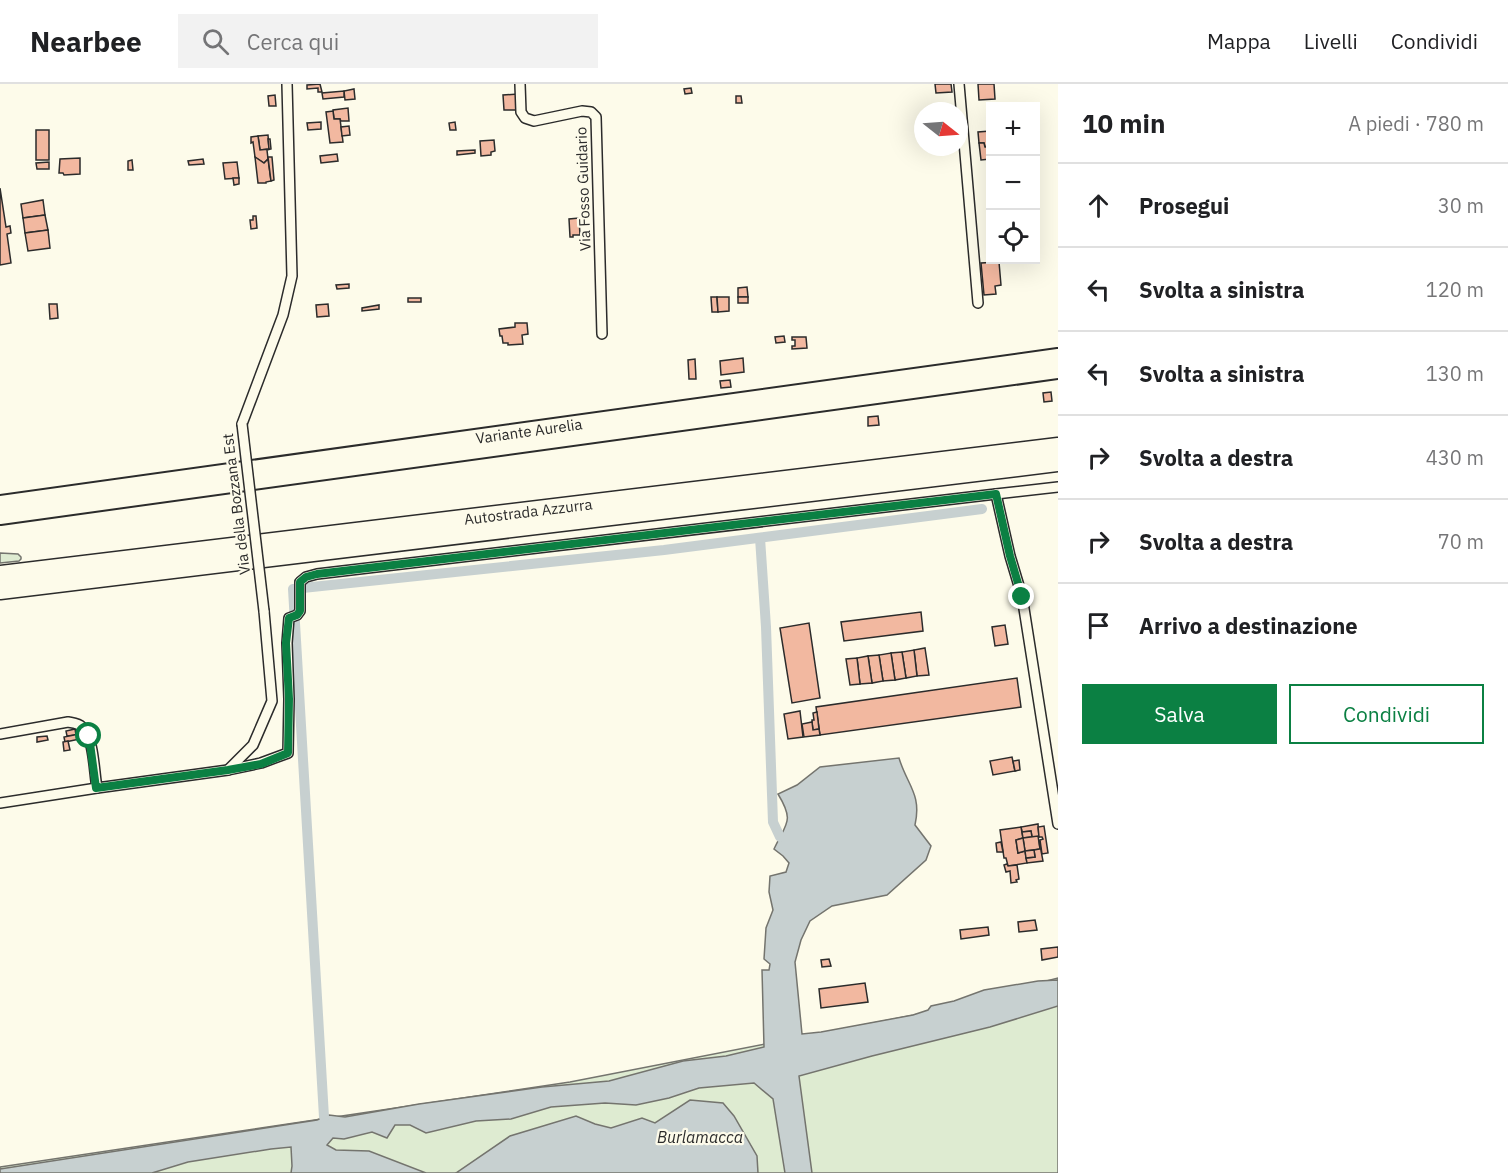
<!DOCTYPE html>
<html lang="it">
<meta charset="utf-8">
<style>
:root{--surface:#fff;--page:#f2f2f2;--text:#202124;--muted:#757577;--line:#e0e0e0;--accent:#0b8043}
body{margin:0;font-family:"IBM Plex Sans",sans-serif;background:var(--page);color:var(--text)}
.controls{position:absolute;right:18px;top:18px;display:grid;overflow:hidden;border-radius:0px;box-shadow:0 6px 24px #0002}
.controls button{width:54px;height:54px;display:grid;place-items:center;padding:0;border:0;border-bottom:2px solid var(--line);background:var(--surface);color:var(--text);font:30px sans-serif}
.compass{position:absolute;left:914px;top:18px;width:54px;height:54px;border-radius:50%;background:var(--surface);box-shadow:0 6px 24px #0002;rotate:107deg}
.stop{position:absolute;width:18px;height:18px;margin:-14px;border:4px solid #0b8043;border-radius:50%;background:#fff}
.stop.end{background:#0b8043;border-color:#fff;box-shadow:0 2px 6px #0008}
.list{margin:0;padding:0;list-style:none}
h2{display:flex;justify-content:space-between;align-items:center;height:78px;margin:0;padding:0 24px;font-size:26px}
h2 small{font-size:20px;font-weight:400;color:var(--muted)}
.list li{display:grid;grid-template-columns:39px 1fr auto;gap:18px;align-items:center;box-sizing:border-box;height:84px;padding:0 24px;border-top:2px solid var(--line)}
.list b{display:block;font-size:22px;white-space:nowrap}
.list em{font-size:20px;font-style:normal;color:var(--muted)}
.actions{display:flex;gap:12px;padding:18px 24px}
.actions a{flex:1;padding:14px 0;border:2px solid var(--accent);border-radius:0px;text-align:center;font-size:21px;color:var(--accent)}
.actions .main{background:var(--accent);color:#fff}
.icon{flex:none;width:33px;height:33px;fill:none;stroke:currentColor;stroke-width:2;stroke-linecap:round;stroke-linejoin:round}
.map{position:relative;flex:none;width:1058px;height:1089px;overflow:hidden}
header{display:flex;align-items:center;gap:36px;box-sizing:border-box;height:84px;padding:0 30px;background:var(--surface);border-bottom:2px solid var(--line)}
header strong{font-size:28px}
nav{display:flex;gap:33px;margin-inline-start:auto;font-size:21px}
.search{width:420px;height:54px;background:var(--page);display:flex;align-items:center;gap:15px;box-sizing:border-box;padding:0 21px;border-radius:0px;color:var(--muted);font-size:22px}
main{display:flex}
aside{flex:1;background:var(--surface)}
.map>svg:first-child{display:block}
.green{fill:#deebd1;stroke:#74746e;stroke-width:1.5}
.water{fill:#c7d0d0;stroke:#74746e;stroke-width:1.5}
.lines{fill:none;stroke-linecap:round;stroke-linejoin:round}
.canal{stroke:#c7d0d0;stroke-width:10}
.building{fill:#f2b8a0;stroke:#2b2b2b;stroke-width:1.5}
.minor-casing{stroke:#2b2b2b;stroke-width:12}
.trunk-casing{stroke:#2b2b2b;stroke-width:20}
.motorway-casing{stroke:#2b2b2b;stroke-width:21}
.minor{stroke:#fdfbea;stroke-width:9}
.trunk{stroke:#fdfbea;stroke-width:16}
.motorway{stroke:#fdfbea;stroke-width:18}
.minor-bridge-casing{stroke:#2b2b2b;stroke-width:12;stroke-linecap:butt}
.minor-bridge{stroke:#fdfbea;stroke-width:9}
.route{stroke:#0b8043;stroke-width:8}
.labels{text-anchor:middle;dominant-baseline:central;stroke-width:4.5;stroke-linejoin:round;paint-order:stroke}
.street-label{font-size:15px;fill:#2b2b2b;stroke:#fdfbea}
.water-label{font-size:16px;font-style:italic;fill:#2b2b2b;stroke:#fdfbea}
</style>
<header>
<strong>Nearbee</strong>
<div class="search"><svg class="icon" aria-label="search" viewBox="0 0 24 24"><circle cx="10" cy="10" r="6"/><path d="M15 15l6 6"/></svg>Cerca qui</div>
<nav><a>Mappa</a><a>Livelli</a><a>Condividi</a></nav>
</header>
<main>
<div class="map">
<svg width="1058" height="1089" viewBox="0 0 1058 1089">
<rect width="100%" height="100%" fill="#fdfbea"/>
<!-- green -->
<g class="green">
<path d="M0,469L18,470L21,473V475L19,477L0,479Z"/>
<path d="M1058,894V1089H0V1083L570,998L914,931Z"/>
</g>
<!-- water -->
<g class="water">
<path d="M899,674C907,701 922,710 915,741L931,762L926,776L887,811L832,822L810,837L801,856L795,878L802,950L821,948L913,931L928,926L931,922L954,917L984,906L1038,897L1058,896V922L990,943L872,972L799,992L812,1089H785L773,1015L754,999L699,1004L669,1014L636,1021L605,1019L551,1023L511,1035L476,1037L426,1049L410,1041H395L387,1054L372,1048L344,1055L333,1054L327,1061L336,1066L369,1067L426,1089H291L292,1082L291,1063L271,1065L188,1078L152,1089H0V1085L317,1036L329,1031L345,1033L419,1020L542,1003L609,997L683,977L726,972L764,963L762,886H769L770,880L764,875L766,844L773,826L769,808L770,792L786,788L789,779L783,772L774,765C786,739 795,738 778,710L797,701L820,683Z"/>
<path d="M690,1016L723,1019L734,1032L757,1072L758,1089H456L510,1052L576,1032L595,1040L611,1044L642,1034L655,1039Z"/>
</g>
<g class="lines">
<!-- canal -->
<g class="canal">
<path d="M760,454L766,543L773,738L780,753"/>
<path d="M324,1033L293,505L664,466L982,425"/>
</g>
</g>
<!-- building -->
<g class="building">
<path d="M320,0L322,8H318V4L307,5V1Z"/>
<path d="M935,0H951L952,8L936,9Z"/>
<path d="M978,0H994L995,15L979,16Z"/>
<path d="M691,4L692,9L685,10L684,5Z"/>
<path d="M354,5L355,15L345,16L344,7Z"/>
<path d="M344,7V13L323,15L322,9Z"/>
<path d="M518,10V26H504L503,11Z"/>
<path d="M275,11L276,22H269L268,12Z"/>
<path d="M736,12H741L742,19H736Z"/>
<path d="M348,24L349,37H341L340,35H334L333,26Z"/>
<path d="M333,27L334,35H340L343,58L330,59L326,28Z"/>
<path d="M321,38V45L308,46L307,39Z"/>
<path d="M455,38L456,46H450L449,39Z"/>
<path d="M349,42L350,51L342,52L341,43Z"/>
<rect x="36" y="46" width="13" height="30"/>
<path d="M990,47V63H985L984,59H979L978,48Z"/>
<path d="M268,51L269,65L260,66L258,52Z"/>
<path d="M258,52L260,66L269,65L268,55H270L271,65L267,66L268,75L264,79L255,73L253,58L251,59V53Z"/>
<path d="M494,56L495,67L491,68V71L481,72L480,57Z"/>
<path d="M979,59H984L985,63H990V75L981,76Z"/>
<path d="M475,66V69L457,71V67Z"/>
<path d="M337,70L338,77L321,79L320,72Z"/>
<path d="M255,73L264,79L268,75L271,97L266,98V99H258Z"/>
<path d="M268,73H272L274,96L271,97Z"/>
<path d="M80,74V90L64,91L63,89H59L60,75Z"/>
<path d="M203,75L204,80L189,81L188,77Z"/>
<path d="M132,76L133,86H128V77Z"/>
<path d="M49,78V85H37L36,79Z"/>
<path d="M237,78L239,94L225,95L223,79Z"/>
<path d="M989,91L990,93V110H988L987,98H989Z"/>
<path d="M233,94H239V100L234,101Z"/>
<path d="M0,104L6,143L10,142L11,149L7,150L11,179L0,181Z"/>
<path d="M43,116L45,131L23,134L21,120Z"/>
<path d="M45,131L48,146L25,149L23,134Z"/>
<path d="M253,132H256L257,144L251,145L250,136H253Z"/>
<path d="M579,134L580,151H573V153H570L569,135Z"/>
<path d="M48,146L50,164L28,167L25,149Z"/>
<path d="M999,178L1001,201L995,202L996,210L984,211L981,179Z"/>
<path d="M349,200V204L337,205L336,201Z"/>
<path d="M747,203L748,213H738V204Z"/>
<path d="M711,213H717L718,228H712Z"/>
<path d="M717,213H729V227L718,228Z"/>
<rect x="738" y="213" width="10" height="6"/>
<rect x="408" y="214" width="13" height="4"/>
<path d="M49,220H57L58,234L50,235Z"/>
<path d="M328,220L329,232L317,233L316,221Z"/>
<path d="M379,221V225L362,227V224Z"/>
<path d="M515,239H527L528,250L522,251L523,260L508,261V259H503L502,252H500L499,245L515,243Z"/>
<path d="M784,252L785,258L776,259L775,253Z"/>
<path d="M792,253H806L807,264L792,265V262H795V256H792Z"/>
<path d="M743,274L744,288L721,291L720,277Z"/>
<path d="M695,275L696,295H689L688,276Z"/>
<path d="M730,296L731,303L721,304L720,297Z"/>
<path d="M1051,308L1052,317L1044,318L1043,309Z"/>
<path d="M878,332L879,341L868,342V333Z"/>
<path d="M921,528L923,547L844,557L841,538Z"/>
<path d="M809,539L820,614L792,619L780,544Z"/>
<path d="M1005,541L1008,560L995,562L992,543Z"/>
<path d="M925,564L929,591L917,592L914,566Z"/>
<path d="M914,566L917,592L906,594L902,568Z"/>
<path d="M902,568L906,594L895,596L891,569Z"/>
<path d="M891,569L895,596L883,597L879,571Z"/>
<path d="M879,571L883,597L872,599L868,572Z"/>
<path d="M868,572L872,599L860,600L857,574Z"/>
<path d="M857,574L860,600L850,601L846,575Z"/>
<path d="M1017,594L1021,623L820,651L816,623Z"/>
<path d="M800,627L803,653L788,655L784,630Z"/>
<path d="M817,628L819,645L813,646L812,638V636H814L813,629Z"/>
<path d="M812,638L813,646L819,645L820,651L804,653L802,640Z"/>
<path d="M75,645L76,651L67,652L66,647Z"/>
<path d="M79,650L80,655L65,658L64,653Z"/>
<path d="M47,652L48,656L37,658V653Z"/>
<path d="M68,657L70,666L64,667L63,658Z"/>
<path d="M1012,673L1015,687L993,691L990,677Z"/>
<path d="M1019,676L1020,686L1015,687L1013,677Z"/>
<path d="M1038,740L1039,753H1032L1031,747L1022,748L1021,743Z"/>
<path d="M1044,742L1048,769L1042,770L1040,756L1043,755L1042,753H1039L1038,743Z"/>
<path d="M1021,743L1023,754L1016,756L1018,769L1025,767L1027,779L1008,782L1006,774H1004L1000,746Z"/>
<path d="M1031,747L1032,753L1023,754L1022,748Z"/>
<path d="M1038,752L1040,765L1025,767L1023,754Z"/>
<path d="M1023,754L1025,767L1018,769L1016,756Z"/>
<path d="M1039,756L1043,777L1027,779L1026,774L1035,773L1034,766L1040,765Z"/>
<path d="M1001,758L1003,768H997L996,759Z"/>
<path d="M1034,766L1035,773L1026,774L1025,767Z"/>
<path d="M1007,780L1008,782L1017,781L1019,795L1016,796L1017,798L1011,799L1010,787L1006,788L1004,781Z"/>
<path d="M1035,836L1037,846L1019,848L1018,838Z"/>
<path d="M988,843L989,851L961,855L960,846Z"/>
<path d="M1058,863V873L1042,876L1041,865Z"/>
<path d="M829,875L831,882L822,883L821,876Z"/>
<path d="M865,899L868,918L821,924L819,905Z"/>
</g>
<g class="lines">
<defs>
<g id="minor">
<path d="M520,0L521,28L525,34L534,37L582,27L591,28L596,33L602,250"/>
<path d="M959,0L978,219"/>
<path d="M242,340L283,231L292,192L287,0"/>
<path d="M1058,403L996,410L1010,472L1022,512L1058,740"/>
<path d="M0,650L68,638C73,639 78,639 82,643C94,653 94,688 97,704L228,686L261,679L288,669L289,615L287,559L289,534L297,531L300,527V498L306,493L317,490L996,410"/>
<path d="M228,686L253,661L272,617L264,527"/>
<path d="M0,719L97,704"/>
</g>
<g id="trunk">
<path id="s1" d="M0,420L1058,273"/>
<path d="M0,432L1058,286"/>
</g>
<g id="motorway">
<path id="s2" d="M0,491L1058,363"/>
<path d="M0,506L1058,378"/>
</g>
</defs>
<!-- minor casing -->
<use href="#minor" class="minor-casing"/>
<!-- trunk casing -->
<use href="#trunk" class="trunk-casing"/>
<!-- motorway casing -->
<use href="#motorway" class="motorway-casing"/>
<!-- minor -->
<use href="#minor" class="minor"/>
<!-- trunk -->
<use href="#trunk" class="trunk"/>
<!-- motorway -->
<use href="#motorway" class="motorway"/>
<defs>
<path id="minor-bridge" d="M242,340L264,527"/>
</defs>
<!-- minor-bridge casing -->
<use href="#minor-bridge" class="minor-bridge-casing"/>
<!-- minor-bridge -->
<use href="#minor-bridge" class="minor-bridge"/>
</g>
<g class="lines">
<!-- route -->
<path class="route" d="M89,652L96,704L228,686L261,680L288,669L289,615L286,559L289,534L297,531L300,527V498L306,493L317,490L996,410L1010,472L1022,513"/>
</g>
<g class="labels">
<!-- street labels -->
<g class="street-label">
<text transform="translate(583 105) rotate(-92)">Via Fosso Guidario</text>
<text stroke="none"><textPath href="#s1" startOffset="534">Variante Aurelia</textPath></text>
<text transform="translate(236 420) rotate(-97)">Via della Bozzana Est</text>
<text stroke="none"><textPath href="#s2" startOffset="532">Autostrada Azzurra</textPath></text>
</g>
<!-- water labels -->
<g class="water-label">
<text x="700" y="1053">Burlamacca</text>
</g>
</g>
</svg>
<div class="controls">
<button>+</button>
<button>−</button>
<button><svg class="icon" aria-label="locate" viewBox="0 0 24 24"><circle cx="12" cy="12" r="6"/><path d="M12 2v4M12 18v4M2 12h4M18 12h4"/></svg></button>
</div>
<svg class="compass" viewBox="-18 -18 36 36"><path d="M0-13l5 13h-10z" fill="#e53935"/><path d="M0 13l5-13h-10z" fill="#757577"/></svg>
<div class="stop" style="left:89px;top:652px"></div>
<div class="stop end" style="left:1022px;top:513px"></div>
</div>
<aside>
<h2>10 min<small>A piedi · 780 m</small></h2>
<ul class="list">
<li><svg class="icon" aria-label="ahead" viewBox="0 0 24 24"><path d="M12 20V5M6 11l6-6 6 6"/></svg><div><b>Prosegui</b></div><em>30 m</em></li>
<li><svg class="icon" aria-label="left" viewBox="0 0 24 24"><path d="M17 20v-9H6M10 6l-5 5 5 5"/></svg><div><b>Svolta a sinistra</b></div><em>120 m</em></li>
<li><svg class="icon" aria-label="left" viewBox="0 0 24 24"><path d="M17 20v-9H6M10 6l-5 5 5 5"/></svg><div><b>Svolta a sinistra</b></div><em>130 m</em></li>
<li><svg class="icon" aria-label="right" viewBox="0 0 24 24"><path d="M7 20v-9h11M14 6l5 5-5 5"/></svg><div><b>Svolta a destra</b></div><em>430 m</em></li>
<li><svg class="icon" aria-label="right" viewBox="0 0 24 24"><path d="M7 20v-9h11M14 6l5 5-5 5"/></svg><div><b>Svolta a destra</b></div><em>70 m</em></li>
<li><svg class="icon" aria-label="arrive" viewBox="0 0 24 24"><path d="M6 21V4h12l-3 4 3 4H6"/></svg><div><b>Arrivo a destinazione</b></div></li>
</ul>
<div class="actions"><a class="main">Salva</a><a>Condividi</a></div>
</aside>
</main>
